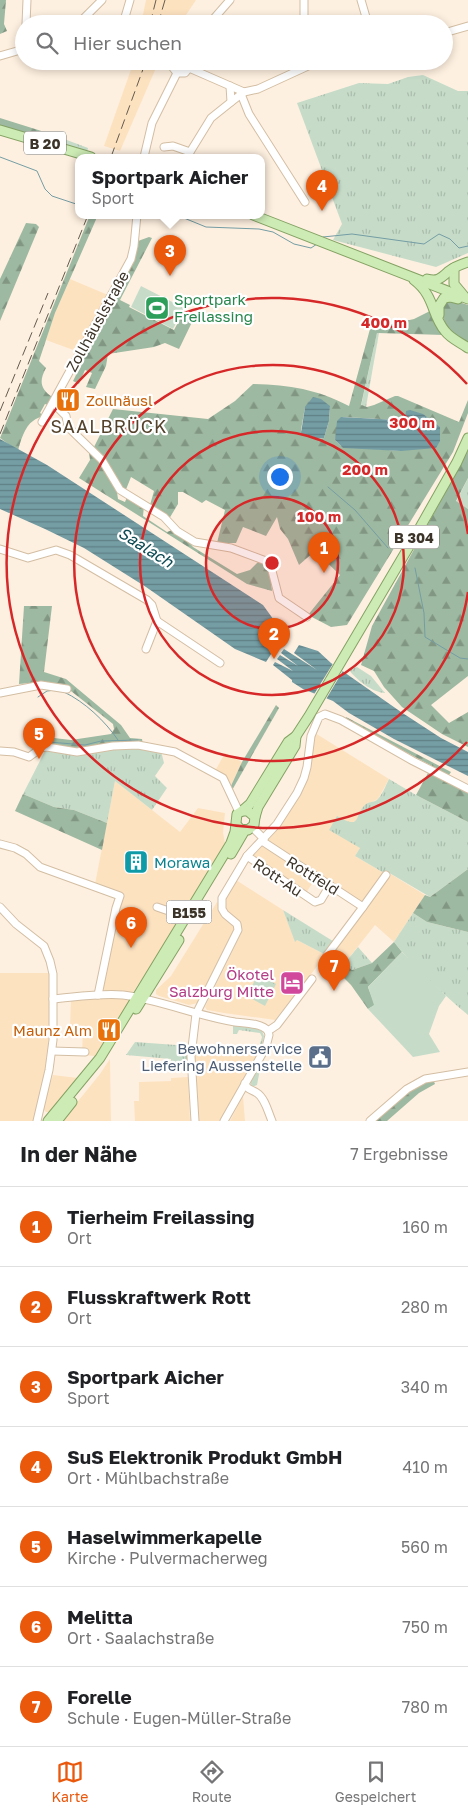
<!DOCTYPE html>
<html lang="de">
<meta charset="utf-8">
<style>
:root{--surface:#fff;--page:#f2f2f2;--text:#202124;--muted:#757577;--line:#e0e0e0;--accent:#ea580c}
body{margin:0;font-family:"Golos Text",sans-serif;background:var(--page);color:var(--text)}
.you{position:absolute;left:279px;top:476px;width:18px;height:18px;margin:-12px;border:4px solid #fff;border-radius:50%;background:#1a73e8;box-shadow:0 0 0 8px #1a73e833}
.badge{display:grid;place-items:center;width:32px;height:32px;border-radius:50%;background:var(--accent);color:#fff;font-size:16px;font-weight:700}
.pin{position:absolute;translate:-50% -41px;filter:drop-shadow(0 1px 2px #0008)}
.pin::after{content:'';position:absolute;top:26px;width:18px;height:15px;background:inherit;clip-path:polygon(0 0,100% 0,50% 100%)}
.popup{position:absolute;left:75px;top:154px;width:190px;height:65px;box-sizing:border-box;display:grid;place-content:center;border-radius:10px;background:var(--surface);filter:drop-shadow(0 1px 4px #0005);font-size:16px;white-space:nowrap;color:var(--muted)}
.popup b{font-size:19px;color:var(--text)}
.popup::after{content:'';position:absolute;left:50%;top:100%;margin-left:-10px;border:10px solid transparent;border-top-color:var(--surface)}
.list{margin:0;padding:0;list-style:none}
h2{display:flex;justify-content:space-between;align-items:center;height:65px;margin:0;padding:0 20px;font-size:21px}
h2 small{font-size:16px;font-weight:400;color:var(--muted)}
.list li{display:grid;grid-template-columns:32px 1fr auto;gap:15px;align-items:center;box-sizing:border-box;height:80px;padding:0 20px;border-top:1px solid var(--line)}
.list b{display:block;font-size:19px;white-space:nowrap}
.list p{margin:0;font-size:16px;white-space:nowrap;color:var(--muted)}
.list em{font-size:16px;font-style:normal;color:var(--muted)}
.icon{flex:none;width:28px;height:28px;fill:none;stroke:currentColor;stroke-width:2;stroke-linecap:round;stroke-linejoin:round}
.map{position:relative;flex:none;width:468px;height:1121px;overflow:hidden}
.search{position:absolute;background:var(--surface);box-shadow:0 2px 8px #0003;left:15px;right:15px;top:15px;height:55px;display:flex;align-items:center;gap:12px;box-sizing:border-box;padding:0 18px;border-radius:28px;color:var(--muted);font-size:19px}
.sheet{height:625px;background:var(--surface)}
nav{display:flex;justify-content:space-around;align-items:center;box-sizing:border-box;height:70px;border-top:1px solid var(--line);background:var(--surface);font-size:14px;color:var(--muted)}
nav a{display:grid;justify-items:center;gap:2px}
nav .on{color:var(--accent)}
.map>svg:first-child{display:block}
.built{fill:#fde2c0}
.grass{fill:url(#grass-tufts)}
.forest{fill:url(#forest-firs);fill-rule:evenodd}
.park{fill:#c6dcc9}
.water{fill:url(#water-rules)}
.pier{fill:#fef0e0}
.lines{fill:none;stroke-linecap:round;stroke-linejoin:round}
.stream{stroke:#749da4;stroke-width:1}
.minor-casing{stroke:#d3bea3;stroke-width:9}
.major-casing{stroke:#84a264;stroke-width:11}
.minor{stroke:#fff;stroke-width:7}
.major{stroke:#cdebb5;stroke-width:9}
.rail{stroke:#645b4f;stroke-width:1;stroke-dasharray:10 5;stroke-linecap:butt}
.ring{fill:none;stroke:#d62828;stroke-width:2.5}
.labels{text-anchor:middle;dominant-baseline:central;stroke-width:4.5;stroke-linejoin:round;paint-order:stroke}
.shield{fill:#fff;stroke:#767169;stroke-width:1}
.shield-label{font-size:14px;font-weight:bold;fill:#3c3429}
.leisure-label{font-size:15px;fill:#27864d;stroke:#fff;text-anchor:start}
.street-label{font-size:15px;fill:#3c3429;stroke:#fff}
.food-label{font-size:15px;fill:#c56008;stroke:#fff;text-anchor:start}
.culture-label{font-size:15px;fill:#0d838f;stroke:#fff;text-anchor:start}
.hotel-label{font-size:15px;fill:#b23c85;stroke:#fff;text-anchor:end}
.service-label{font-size:15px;fill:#4e5e75;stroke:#fff;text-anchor:end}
.water-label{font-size:16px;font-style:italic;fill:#0e4b54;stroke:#fff}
.quarter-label{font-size:18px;letter-spacing:1px;fill:#54422b;stroke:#fff}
.centre{fill:#d62828;stroke:#fff;stroke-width:2.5}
.ring-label{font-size:15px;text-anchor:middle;font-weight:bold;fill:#d62828;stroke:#fff;stroke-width:4.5;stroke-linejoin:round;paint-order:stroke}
</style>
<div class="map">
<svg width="468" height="1121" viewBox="0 0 468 1121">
<defs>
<pattern id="grass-tufts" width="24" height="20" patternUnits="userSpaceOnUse" patternTransform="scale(1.25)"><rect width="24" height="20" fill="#c6dcc9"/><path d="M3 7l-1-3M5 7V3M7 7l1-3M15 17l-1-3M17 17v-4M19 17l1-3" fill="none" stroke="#abbdad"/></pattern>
<pattern id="forest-firs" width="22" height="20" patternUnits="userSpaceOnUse" patternTransform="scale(1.25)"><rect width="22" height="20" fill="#9eb9a1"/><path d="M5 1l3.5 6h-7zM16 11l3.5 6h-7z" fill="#829783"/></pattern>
<pattern id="water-rules" width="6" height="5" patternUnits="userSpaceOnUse" patternTransform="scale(1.25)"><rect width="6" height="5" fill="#749da4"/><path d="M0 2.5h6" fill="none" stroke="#608186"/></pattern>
</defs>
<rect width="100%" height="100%" fill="#fef0e0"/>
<!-- built -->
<g class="built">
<path d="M146,0H196L180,24H141Z"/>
<path d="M134,61H159L120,151L104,146Z"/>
<path d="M70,279L108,295L76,351L46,340L55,313Z"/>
<path d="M315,733L389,779L378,799L366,805L357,820L353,822H348L360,848L355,856L384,873L364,904L266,842L283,823L306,783L310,768Z"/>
<path d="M225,753L242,762L230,788L215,771Z"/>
<path d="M115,781L180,832L198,808L225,813L223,833L225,843L180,921L132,994L101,993L122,893L95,884Z"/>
<path d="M262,846L315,879L306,893L252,857Z"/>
<path d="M389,873L425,895L394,942L375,925L344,964L333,953L364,911Z"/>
<path d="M236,880L283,910L295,941L297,940L326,955L275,1020L224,1013L207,1010L205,1007L241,934L239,921L230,914L225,907V899Z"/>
<path d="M217,902L219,907L232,922L235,929L198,1003L189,1005L159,996L156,994V990L171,976Z"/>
<path d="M0,973H50L51,1018L47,1056L42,1091L33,1121H0Z"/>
<path d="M100,997H121L130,1000L95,1056L82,1055L83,1027L70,1026L71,1000Z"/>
<path d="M261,1047L222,1121H197L194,1053L233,1052Z"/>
<path d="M110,1059L111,1121H62L100,1074Z"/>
<path d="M53,1075L78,1078L50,1112H46L44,1110V1103Z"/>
<path d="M188,1077L190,1121H135L134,1101H139V1082L171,1081V1078Z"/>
<path d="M243,1096L245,1121H230Z"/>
</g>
<!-- grass -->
<g class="grass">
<path d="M423,75L458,91H468V253L436,267L333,240L342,224L297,103L359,83L388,84L408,77Z"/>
<path d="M51,134L88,148L87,152L50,140Z"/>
<path d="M377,333H379L366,407L361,406Z"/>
<path d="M468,478V509L456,502Z"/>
<path d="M357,667L371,676L385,693C371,692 357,680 348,669Z"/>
<path d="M47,747H160L164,763L155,776L167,788L152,810L115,781L107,823L74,810L54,807L23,794Z"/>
<path d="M389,779L416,795L468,822V869L430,897L386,871L384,873L355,856L360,848L329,830L337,816C363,831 353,815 366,804C369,802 374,802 377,800C382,795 386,785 389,779Z"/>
<path d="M283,910L336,943L326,955L297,940L295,942Z"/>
<path d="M413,913L427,922L468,932V1015C442,993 415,969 394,942Z"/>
<path d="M358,947L372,963L352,970L344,964Z"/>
<path d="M258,974L276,984L265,1006L247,996Z"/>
<path d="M233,1025L257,1028L262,1031L264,1036L262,1045L260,1044L262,1037L260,1033L239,1030L237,1034H233Z"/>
<path d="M135,1042L190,1046L188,1062H171V1059L126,1055Z"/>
<path d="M262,1059L257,1085L252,1087L250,1081Z"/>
</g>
<!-- forest -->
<g class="forest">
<path d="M0,0H6L4,24L7,31L0,34Z"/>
<path d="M0,118L51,134L50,140L0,126Z"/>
<path d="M90,215H98L55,313L39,361L46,368C39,381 40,388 52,397L48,405L45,404L40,413L43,415C40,418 36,418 33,421C25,426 20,442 18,451L0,438Z"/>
<path d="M26,223L36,224L39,227L0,321V279Z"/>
<path d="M149,237L152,238L120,300L130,305L129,307L174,330L184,311L194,318L179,349L165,343L154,347L108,354L106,366L95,389L86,387L92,373L85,370L79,384L73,381L76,375L72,373L137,249L138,241Z"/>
<path d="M447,301H456L468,305V343C452,337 441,322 442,305Z"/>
<path d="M432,310L444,335L377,333L361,405L367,407L374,405L395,396H398L459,422L468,400V413L453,452L347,625L331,627L308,615L340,575L315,551L299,565L288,539L280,529L277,517L266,536L243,527L236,543H217L225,510L206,500L202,503L183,492H178V504L169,519L150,505L154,491L131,477L125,492H117L118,499L125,502L127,497L144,506L143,516L167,532L177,528L193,547L237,574L250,570L259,561L270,571L272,591L247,584L79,478L90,460L88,444L93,449L113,409L208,419L235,401L253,384C290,385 316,389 349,406L370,329L414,319ZM330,406L329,421L324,438L318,439L303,435L301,430L305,407ZM406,411L400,451L341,446L335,440L343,417L399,420L405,416Z"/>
<path d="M468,451V478L456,501L468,509V676L431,705L449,723L468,712V747L442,734L402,707L384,687L374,671L361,665L372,626Z"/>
<path d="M24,606H52L44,672L66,679L121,725L130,738L142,739L143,745L83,750L47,747L27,732V729L33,727L54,738L71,740L111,734L114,729L113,724L62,684L42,682L19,684Z"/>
<path d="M276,705L279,708L231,792L230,788L242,762Z"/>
<path d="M346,717L451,772L449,775L345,720Z"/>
<path d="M428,773L468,792V822L416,795Z"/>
<path d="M23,794L54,807L74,810L107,823L102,850L15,811Z"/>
<path d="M468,869V932L427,922L413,913L425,895L430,897Z"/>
<path d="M394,942L402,952L368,987L375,1005L368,1009L351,985L327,961L333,953L352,970L372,963Z"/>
<path d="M433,1079L435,1084L419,1093L387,1121H368L408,1086Z"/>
</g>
<!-- park -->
<g class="park">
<path d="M141,286L184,308L173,329L131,307Z"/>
<path d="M402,952L446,996L439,1006L429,1034L440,1052L413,1057L368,1009L374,1005L368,987Z"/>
</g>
<!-- water -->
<g class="water">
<path d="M313,397L321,399L330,406L329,421L324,438C317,439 306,438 301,433L305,407Z"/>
<path d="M410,410L423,414L440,427V441L436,448L401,451L343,448L335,440L337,421L341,417L399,420L405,416L406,411Z"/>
<path d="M0,439L47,465L263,605L284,634L266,662L235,649L146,587L84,548L45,529L0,509Z"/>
<path d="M299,645L318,651L331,663L401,712L441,738L468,752V776L394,739L349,713L333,701L303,689L292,682V680L273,665L275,662L293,671L277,659L280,655L298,666L281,653L284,649L317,670L294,653Z"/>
</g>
<!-- pier -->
<path class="pier" d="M334,662L344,669L325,701L313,696Z"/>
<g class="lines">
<!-- stream -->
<g class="stream">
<path d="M0,157L37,171L45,189L52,196L79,205"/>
<path d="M156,215L184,218L206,227L259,229L273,232L294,244L311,248L317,244"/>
<path d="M323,237L352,234L424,244L439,234L450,239L459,248L468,246"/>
<path d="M328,487L355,510L388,548"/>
<path d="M415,568L424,613L425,637L460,658L468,659"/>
<path d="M64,692C85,702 105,721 118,740"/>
<path d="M38,697L47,691L56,690"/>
<path d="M39,734L49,742L85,745L101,741L138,740"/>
</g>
<defs>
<g id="minor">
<path d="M304,0V24"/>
<path d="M361,0L368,24"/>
<path d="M26,24L27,0"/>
<path d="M78,24L102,0"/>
<path d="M123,24L130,0"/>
<path d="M209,24L230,0"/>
<path d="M444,33L468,26"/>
<path d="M0,56L24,49"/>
<path d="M174,61L173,68L177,73"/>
<path d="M189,68L244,92"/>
<path d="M177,73H185L189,68"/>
<path d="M241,94L249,114L305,202"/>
<path d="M231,102L244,92L258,89L319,61"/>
<path d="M164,147L173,146L190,152"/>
<path d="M144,157L152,123L177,73"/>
<path d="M187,157L211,118L231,102L230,86"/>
<path d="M53,403L66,416L68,427L102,460L120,490L164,517L177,531L195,542L231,548L266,561L271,567L279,598L307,617"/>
<path d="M42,422L131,259L134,246L137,215"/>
<path d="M0,549L28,558L56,550L70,555L147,600L152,605L157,621L220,663"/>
<path d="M146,649L157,621"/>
<path d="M0,693L41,685L67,689"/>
<path d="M0,751L14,752L29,757L41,748L47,747L77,752L113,746L138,745L175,752L223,778L239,812"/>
<path d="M252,827L264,839"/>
<path d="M262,841L363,907"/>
<path d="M0,844L15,848L26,854L40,867L120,896L116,908L98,995"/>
<path d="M247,856L315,902L321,900L330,885"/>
<path d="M0,907L16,924L44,946L50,961L53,974V1040L49,1070L37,1121"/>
<path d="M157,907L186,917"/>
<path d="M327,955L363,907L386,875"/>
<path d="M53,999C76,997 100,993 123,995C161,1000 197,1016 235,1022C245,1023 262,1023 268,1031"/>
<path d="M268,1031L277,1025L312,979"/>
<path d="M52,1051L85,1052"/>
<path d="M245,1083C247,1090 251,1089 257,1093C265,1098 268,1112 272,1121"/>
<path d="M195,1121L191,1056L196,1014L238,930L237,924L225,914L222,909V898L247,856L277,824L297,793L304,778L307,767L311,736L319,717L325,714L341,720L413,761L468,789"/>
<path d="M224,1121L266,1047L269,1035L268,1031"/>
<path d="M370,1121L407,1089L425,1079L468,1072"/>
</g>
<g id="major">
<path d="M0,130L91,157"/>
<path d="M253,215L468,299"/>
<path d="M454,268V284L464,296"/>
<path d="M427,279C438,282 441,278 449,271C454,267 462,264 468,262"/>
<path d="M414,280C435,296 431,314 445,331C451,339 460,342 468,348"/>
<path d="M439,315V306L444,298L450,297L458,299"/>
<path d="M242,811L250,804L288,742L296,736L309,716L414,538L457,462L468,438"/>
<path d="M255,817L258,807L295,746L296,736"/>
<path d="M231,854L245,830"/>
<path d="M136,1009L179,940"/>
<path d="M48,1121L100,1058L231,843L235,832L237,814L242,811H248L255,817L254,825L248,830L240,829L236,824"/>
<path d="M57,1121L72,1102"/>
</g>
</defs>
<!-- minor casing -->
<use href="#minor" class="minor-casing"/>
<!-- major casing -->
<use href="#major" class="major-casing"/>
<!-- minor -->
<use href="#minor" class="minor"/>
<!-- major -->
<use href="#major" class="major"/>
<!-- rail -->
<g class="rail">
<path d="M150,24L156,0"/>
<path d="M158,24L165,0"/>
<path d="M111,157L146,61"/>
<path d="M0,411L48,293"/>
<path d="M0,434L88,215"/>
</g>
</g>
<!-- distance rings -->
<circle cx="272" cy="563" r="66" fill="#d62828" fill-opacity=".12"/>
<g class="ring">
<circle cx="272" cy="563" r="66"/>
<circle cx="272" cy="563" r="132"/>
<path d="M468 592A198 198 0 1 1 468 534"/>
<path d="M467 742A265 265 0 1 1 467 384"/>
</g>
<!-- icons -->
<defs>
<symbol id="stadium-square" viewBox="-11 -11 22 22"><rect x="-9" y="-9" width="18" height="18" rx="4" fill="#2e9e5b" stroke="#fff"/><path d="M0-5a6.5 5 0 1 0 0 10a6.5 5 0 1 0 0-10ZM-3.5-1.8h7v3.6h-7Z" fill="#fff"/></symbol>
<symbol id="restaurant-square" viewBox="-11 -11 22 22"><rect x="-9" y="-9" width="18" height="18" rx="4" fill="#e8710a" stroke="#fff"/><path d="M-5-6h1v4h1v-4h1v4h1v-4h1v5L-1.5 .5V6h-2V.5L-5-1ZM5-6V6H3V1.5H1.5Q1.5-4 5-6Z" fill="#fff"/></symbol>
<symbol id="building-square" viewBox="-11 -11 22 22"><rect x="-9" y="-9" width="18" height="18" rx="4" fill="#0f9aa8" stroke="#fff"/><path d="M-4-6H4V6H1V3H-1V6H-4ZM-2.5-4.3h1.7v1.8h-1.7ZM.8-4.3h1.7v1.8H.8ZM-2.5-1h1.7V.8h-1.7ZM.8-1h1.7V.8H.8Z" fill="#fff"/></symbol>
<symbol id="hotel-square" viewBox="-11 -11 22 22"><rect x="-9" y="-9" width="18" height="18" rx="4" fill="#d1479c" stroke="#fff"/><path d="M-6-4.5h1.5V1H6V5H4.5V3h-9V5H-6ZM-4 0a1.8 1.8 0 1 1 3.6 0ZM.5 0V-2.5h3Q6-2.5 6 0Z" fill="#fff"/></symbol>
<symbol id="civic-square" viewBox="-11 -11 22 22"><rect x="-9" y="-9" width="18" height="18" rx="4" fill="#5c6f8a" stroke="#fff"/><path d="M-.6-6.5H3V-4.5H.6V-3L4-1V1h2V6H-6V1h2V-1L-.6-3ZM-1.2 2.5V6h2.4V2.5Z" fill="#fff"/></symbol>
</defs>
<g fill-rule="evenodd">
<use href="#stadium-square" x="143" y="294" width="28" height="28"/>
<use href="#restaurant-square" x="54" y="386" width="28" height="28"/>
<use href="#building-square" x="122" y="848" width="28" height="28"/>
<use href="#hotel-square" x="278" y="969" width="28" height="28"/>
<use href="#restaurant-square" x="95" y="1016" width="28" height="28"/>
<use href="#civic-square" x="306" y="1043" width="28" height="28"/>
</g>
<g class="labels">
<!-- shield labels -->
<g class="shield">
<rect x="24" y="131.5" width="42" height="23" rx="4"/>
<rect x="389" y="525.5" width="50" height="23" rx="4"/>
<rect x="166.5" y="900.5" width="45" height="23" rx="4"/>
</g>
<g class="shield-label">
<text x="45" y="143">B 20</text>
<text x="414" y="537">B 304</text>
<text x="189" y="912">B155</text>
</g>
<!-- leisure labels -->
<g class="leisure-label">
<text x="174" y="299">Sportpark<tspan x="174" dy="17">Freilassing</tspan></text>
</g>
<!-- street labels -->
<g class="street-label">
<text transform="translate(97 321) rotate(-61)">Zollhäuslstraße</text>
<text transform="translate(313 875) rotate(32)">Rottfeld</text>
<text transform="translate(278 877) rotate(34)">Rott-Au</text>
</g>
<!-- food labels -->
<g class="food-label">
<text x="86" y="400">Zollhäusl</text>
<text x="92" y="1030" text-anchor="end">Maunz Alm</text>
</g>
<!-- culture labels -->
<g class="culture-label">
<text x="154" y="862">Morawa</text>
</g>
<!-- hotel labels -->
<g class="hotel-label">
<text x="274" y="974">Ökotel<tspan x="274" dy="17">Salzburg Mitte</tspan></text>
</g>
<!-- service labels -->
<g class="service-label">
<text x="302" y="1048">Bewohnerservice<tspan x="302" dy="17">Liefering Aussenstelle</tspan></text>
</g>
<!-- water labels -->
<g class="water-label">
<text transform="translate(146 547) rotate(32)">Saalach</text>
</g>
<!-- quarter labels -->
<g class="quarter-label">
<text x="109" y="426">SAALBRÜCK</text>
</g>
</g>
<circle cx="272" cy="563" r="8" class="centre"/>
<g class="ring-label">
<text x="384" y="328">400 m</text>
<text x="412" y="428">300 m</text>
<text x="365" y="475">200 m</text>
<text x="319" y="522">100 m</text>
</g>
</svg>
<div class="you"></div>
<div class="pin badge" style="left:324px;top:573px">1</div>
<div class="pin badge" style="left:274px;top:659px">2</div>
<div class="pin badge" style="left:170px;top:276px">3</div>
<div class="popup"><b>Sportpark Aicher</b>Sport</div>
<div class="pin badge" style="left:322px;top:211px">4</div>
<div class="pin badge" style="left:39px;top:759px">5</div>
<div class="pin badge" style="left:131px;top:948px">6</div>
<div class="pin badge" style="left:334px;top:991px">7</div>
<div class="search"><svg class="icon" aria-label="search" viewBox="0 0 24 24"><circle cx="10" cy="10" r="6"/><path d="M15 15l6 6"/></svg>Hier suchen</div>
</div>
<section class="sheet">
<h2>In der Nähe<small>7 Ergebnisse</small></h2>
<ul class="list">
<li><span class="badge">1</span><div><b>Tierheim Freilassing</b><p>Ort</p></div><em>160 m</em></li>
<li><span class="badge">2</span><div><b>Flusskraftwerk Rott</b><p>Ort</p></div><em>280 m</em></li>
<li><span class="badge">3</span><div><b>Sportpark Aicher</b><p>Sport</p></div><em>340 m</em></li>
<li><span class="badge">4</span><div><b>SuS Elektronik Produkt GmbH</b><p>Ort · Mühlbachstraße</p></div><em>410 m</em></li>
<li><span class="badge">5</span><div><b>Haselwimmerkapelle</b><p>Kirche · Pulvermacherweg</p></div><em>560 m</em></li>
<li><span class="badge">6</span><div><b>Melitta</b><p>Ort · Saalachstraße</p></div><em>750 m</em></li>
<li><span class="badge">7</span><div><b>Forelle</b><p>Schule · Eugen-Müller-Straße</p></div><em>780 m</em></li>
</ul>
</section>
<nav>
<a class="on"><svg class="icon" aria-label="map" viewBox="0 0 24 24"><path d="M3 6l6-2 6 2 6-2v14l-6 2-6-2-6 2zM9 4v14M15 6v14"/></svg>Karte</a>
<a><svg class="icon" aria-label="directions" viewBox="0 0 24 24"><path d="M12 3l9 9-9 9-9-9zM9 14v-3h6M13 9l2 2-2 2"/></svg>Route</a>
<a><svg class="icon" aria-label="saved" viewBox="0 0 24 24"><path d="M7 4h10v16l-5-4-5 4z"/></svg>Gespeichert</a>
</nav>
